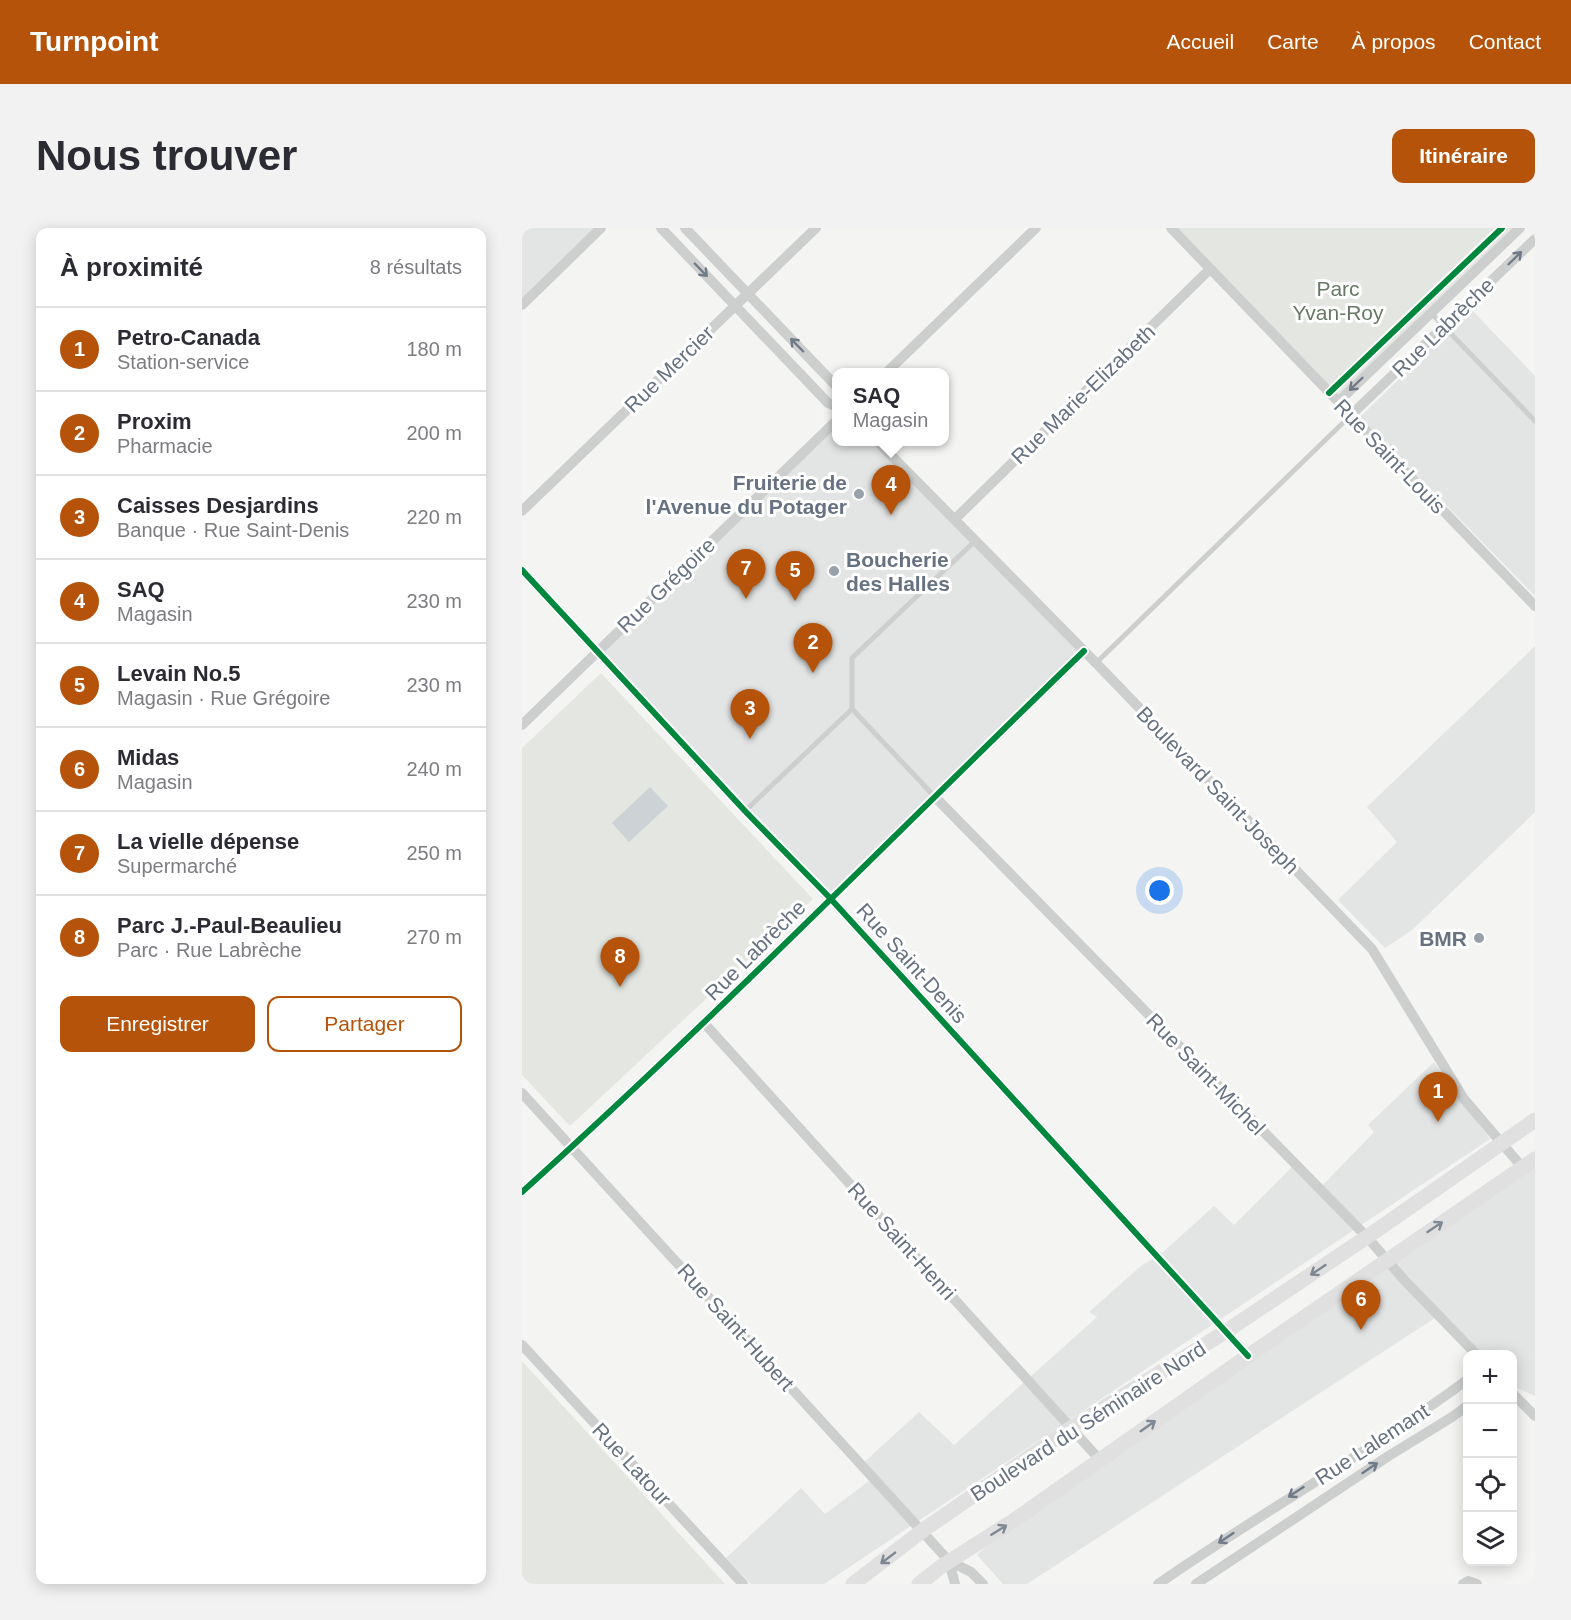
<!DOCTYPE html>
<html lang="fr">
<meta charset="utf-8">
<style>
:root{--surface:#fff;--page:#f2f2f3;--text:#2b2b33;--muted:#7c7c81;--line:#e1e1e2;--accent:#b45309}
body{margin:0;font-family:Arial,sans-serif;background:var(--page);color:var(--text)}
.controls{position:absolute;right:18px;bottom:18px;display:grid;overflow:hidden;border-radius:12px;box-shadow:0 3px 15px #0003}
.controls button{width:54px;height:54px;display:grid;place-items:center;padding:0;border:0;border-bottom:2px solid var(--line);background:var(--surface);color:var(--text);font:30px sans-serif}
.you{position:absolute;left:638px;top:663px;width:21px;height:21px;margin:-15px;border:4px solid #fff;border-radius:50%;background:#1a73e8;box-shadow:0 0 0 9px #1a73e833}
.badge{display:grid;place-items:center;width:39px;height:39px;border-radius:50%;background:var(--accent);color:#fff;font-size:20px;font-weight:700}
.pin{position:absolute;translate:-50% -50px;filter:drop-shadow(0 2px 3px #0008)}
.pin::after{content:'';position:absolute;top:32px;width:21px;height:18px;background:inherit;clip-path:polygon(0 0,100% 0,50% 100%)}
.popup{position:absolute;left:310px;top:140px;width:117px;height:78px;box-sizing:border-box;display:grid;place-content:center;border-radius:12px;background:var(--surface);filter:drop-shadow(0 2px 4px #0005);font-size:20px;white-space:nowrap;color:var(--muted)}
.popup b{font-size:22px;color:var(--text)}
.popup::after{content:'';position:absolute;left:50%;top:100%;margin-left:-12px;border:12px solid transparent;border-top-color:var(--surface)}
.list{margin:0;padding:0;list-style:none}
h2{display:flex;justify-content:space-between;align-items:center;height:78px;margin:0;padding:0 24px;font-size:26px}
h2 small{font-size:20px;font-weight:400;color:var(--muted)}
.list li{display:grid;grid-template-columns:39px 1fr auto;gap:18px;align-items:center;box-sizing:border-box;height:84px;padding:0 24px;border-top:2px solid var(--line)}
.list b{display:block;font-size:22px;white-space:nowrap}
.list p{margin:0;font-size:20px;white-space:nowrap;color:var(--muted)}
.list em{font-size:20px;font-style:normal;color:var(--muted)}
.actions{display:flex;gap:12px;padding:18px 24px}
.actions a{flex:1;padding:14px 0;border:2px solid var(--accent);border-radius:12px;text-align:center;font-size:21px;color:var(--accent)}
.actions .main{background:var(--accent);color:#fff}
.icon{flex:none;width:33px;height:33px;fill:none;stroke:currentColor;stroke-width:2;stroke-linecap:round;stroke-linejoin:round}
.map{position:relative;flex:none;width:1013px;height:1356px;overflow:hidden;border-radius:12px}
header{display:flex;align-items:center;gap:36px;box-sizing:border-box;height:84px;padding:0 30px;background:var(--accent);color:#fff}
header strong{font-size:28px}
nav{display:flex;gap:33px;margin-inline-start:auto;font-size:21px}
.intro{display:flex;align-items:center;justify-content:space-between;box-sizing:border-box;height:144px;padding:0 36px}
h1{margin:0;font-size:42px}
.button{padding:15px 27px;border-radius:12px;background:var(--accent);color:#fff;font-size:21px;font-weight:700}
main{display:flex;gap:36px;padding:0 36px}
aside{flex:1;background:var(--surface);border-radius:12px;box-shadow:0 3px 15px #0003}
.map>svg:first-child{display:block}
.built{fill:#e3e4e4}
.green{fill:#e4e7e1}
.water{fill:#ccd2d6}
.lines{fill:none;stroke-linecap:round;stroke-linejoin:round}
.service{stroke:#cdcece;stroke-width:5}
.minor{stroke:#cdcece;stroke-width:10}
.secondary{stroke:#e0e0e1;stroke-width:15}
.cycleway-casing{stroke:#fff;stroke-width:10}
.cycleway{stroke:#00873e;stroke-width:6}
.oneway{stroke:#707b89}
.oneway2{stroke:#7e8894}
.poi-dot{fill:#98a0a9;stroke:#fff;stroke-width:2}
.labels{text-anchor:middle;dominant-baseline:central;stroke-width:6;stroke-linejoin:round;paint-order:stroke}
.park-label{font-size:21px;fill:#677965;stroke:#fff}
.street-label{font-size:21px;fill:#667281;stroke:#fff}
.poi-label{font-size:21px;font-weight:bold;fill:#667281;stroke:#fff;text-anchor:end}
</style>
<header>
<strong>Turnpoint</strong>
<nav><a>Accueil</a><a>Carte</a><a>À propos</a><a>Contact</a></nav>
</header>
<div class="intro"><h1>Nous trouver</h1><a class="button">Itinéraire</a></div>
<main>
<aside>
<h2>À proximité<small>8 résultats</small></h2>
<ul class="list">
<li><span class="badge">1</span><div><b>Petro-Canada</b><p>Station-service</p></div><em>180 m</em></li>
<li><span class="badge">2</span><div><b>Proxim</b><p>Pharmacie</p></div><em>200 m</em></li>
<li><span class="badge">3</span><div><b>Caisses Desjardins</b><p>Banque · Rue Saint-Denis</p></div><em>220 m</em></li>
<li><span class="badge">4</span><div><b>SAQ</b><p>Magasin</p></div><em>230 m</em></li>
<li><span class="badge">5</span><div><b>Levain No.5</b><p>Magasin · Rue Grégoire</p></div><em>230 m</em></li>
<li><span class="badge">6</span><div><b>Midas</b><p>Magasin</p></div><em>240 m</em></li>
<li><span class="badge">7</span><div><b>La vielle dépense</b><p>Supermarché</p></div><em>250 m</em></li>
<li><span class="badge">8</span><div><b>Parc J.-Paul-Beaulieu</b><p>Parc · Rue Labrèche</p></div><em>270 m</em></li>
</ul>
<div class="actions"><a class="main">Enregistrer</a><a>Partager</a></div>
</aside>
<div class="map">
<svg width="1013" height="1356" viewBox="0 0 1013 1356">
<rect width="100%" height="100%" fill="#f4f4f3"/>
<!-- built -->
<g class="built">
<path d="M0,0H79L0,77Z"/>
<path d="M949,81L1013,148V368L838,189Z"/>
<path d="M315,192V214H356L562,423L308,670L76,424Z"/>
<path d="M1013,418V584L890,702L863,720L816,672L875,614L845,579Z"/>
<path d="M912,834L968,911L302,1356H229L204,1330L279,1260L303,1286L351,1250L339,1237L397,1184L432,1217L575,1089L567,1084L620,1037L638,1027L692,978L712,997L773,936L798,960L852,904L846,897Z"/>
<path d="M1013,931V1168L991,1158L990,1126H954L916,1088L505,1356H481L455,1327L494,1291Z"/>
</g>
<!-- green -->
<g class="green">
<path d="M648,0H998L815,175Z"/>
<path d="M79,445L291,671L48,898L0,847V520Z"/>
<path d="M0,1133L203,1356H0Z"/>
</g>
<!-- water -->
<path class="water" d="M128,559L146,578L107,614L90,595Z"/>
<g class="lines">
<!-- service -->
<g class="service">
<path d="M909,85L1013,193"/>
<path d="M574,435L829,187"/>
<path d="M330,481L412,568"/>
<path d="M223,583L330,481V430L453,313"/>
</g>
<!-- minor -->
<g class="minor">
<path d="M139,0L306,175L315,179"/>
<path d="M163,0L315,159"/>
<path d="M649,0L1013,378"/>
<path d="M0,77L79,0"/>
<path d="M365,144L514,0"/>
<path d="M816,174L998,0"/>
<path d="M829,187L1013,11"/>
<path d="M356,214L574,435L850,721L942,871L1000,939"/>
<path d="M0,283L294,0"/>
<path d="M433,291L688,41"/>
<path d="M0,342L223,583L308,670L726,1128"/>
<path d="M0,497L315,192"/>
<path d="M412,568L845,1009L884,1054L954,1126"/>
<path d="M182,795L578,1232"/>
<path d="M0,865L427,1333L449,1344L461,1356"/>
<path d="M0,964C193,790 375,604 562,423"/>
<path d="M0,1117L221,1356"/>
<path d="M990,1165L1013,1188"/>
<path d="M427,1333L433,1356"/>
<path d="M636,1356C737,1286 846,1225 945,1152"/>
<path d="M674,1356L865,1229L930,1189L945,1178"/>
<path d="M941,1356L946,1353L955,1356"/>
</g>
<!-- secondary -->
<g class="secondary">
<path d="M331,1356L400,1303L549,1200L703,1104L845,1009L1013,892"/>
<path d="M397,1356L420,1338L494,1291L726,1128L1013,931"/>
</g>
<defs>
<g id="cycleway">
<path d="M807,165L980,0"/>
<path d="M0,342L223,583L308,670L726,1128"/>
<path d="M0,964C193,790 375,604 562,423"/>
</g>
</defs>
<!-- cycleway casing -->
<use href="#cycleway" class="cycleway-casing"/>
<!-- cycleway -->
<use href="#cycleway" class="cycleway"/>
</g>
<!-- one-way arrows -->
<defs><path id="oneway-shaft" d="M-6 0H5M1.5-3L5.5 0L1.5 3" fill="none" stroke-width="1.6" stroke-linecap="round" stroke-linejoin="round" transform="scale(1.5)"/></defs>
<g class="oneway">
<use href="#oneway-shaft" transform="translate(993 30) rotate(-44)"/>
<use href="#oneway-shaft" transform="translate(179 42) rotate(46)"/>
<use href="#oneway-shaft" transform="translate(275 117) rotate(-134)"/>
<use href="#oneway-shaft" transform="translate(834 156) rotate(136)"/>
<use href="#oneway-shaft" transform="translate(848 1240) rotate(-34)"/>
<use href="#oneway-shaft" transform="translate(774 1264) rotate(147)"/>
<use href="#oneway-shaft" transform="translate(704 1310) rotate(146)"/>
</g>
<g class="oneway2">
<use href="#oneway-shaft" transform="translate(913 999) rotate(-34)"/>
<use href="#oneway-shaft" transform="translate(796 1042) rotate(146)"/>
<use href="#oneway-shaft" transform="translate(626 1198) rotate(-35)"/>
<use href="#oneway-shaft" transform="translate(477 1302) rotate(-32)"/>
<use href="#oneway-shaft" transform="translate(366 1330) rotate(143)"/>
</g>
<!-- markers -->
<g class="poi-dot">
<circle cx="337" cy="266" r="6"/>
<circle cx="312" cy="343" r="6"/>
<circle cx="957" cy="710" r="6"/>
</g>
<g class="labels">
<!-- park labels -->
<g class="park-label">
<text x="816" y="60">Parc<tspan x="816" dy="24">Yvan-Roy</tspan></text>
</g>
<!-- street labels -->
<g class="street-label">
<text transform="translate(921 99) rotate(-44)">Rue Labrèche</text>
<text transform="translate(147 141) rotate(-44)">Rue Mercier</text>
<text transform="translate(561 166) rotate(-44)">Rue Marie-Elizabeth</text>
<text transform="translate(868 228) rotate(46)">Rue Saint-Louis</text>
<text transform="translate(144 357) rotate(-44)">Rue Grégoire</text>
<text transform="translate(696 562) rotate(46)">Boulevard Saint-Joseph</text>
<text transform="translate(233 722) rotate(-45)">Rue Labrèche</text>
<text transform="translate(390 735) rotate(48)">Rue Saint-Denis</text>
<text transform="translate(684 846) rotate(46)">Rue Saint-Michel</text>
<text transform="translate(380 1013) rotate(48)">Rue Saint-Henri</text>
<text transform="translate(214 1099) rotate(48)">Rue Saint-Hubert</text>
<text transform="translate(566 1193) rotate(-33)">Boulevard du Séminaire Nord</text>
<text transform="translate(850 1216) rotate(-33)">Rue Lalemant</text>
<text transform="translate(110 1236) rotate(47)">Rue Latour</text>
</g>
<!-- poi labels -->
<g class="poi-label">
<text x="325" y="254">Fruiterie de<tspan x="325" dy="24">l'Avenue du Potager</tspan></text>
<text x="324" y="331" text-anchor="start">Boucherie<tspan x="324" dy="24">des Halles</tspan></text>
<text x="945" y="710">BMR</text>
</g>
</g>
</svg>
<div class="controls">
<button>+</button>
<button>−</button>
<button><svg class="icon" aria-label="locate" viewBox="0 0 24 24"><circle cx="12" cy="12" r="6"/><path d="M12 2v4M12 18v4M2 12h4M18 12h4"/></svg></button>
<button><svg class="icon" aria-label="layers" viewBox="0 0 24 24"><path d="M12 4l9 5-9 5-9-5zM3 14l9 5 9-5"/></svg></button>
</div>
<div class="you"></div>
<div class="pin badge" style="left:916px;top:894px">1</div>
<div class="pin badge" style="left:291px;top:445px">2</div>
<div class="pin badge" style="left:228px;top:511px">3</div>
<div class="pin badge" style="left:369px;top:287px">4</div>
<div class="popup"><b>SAQ</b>Magasin</div>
<div class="pin badge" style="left:273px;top:373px">5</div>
<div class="pin badge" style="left:839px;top:1102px">6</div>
<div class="pin badge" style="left:224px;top:371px">7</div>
<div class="pin badge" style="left:98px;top:759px">8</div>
</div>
</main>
